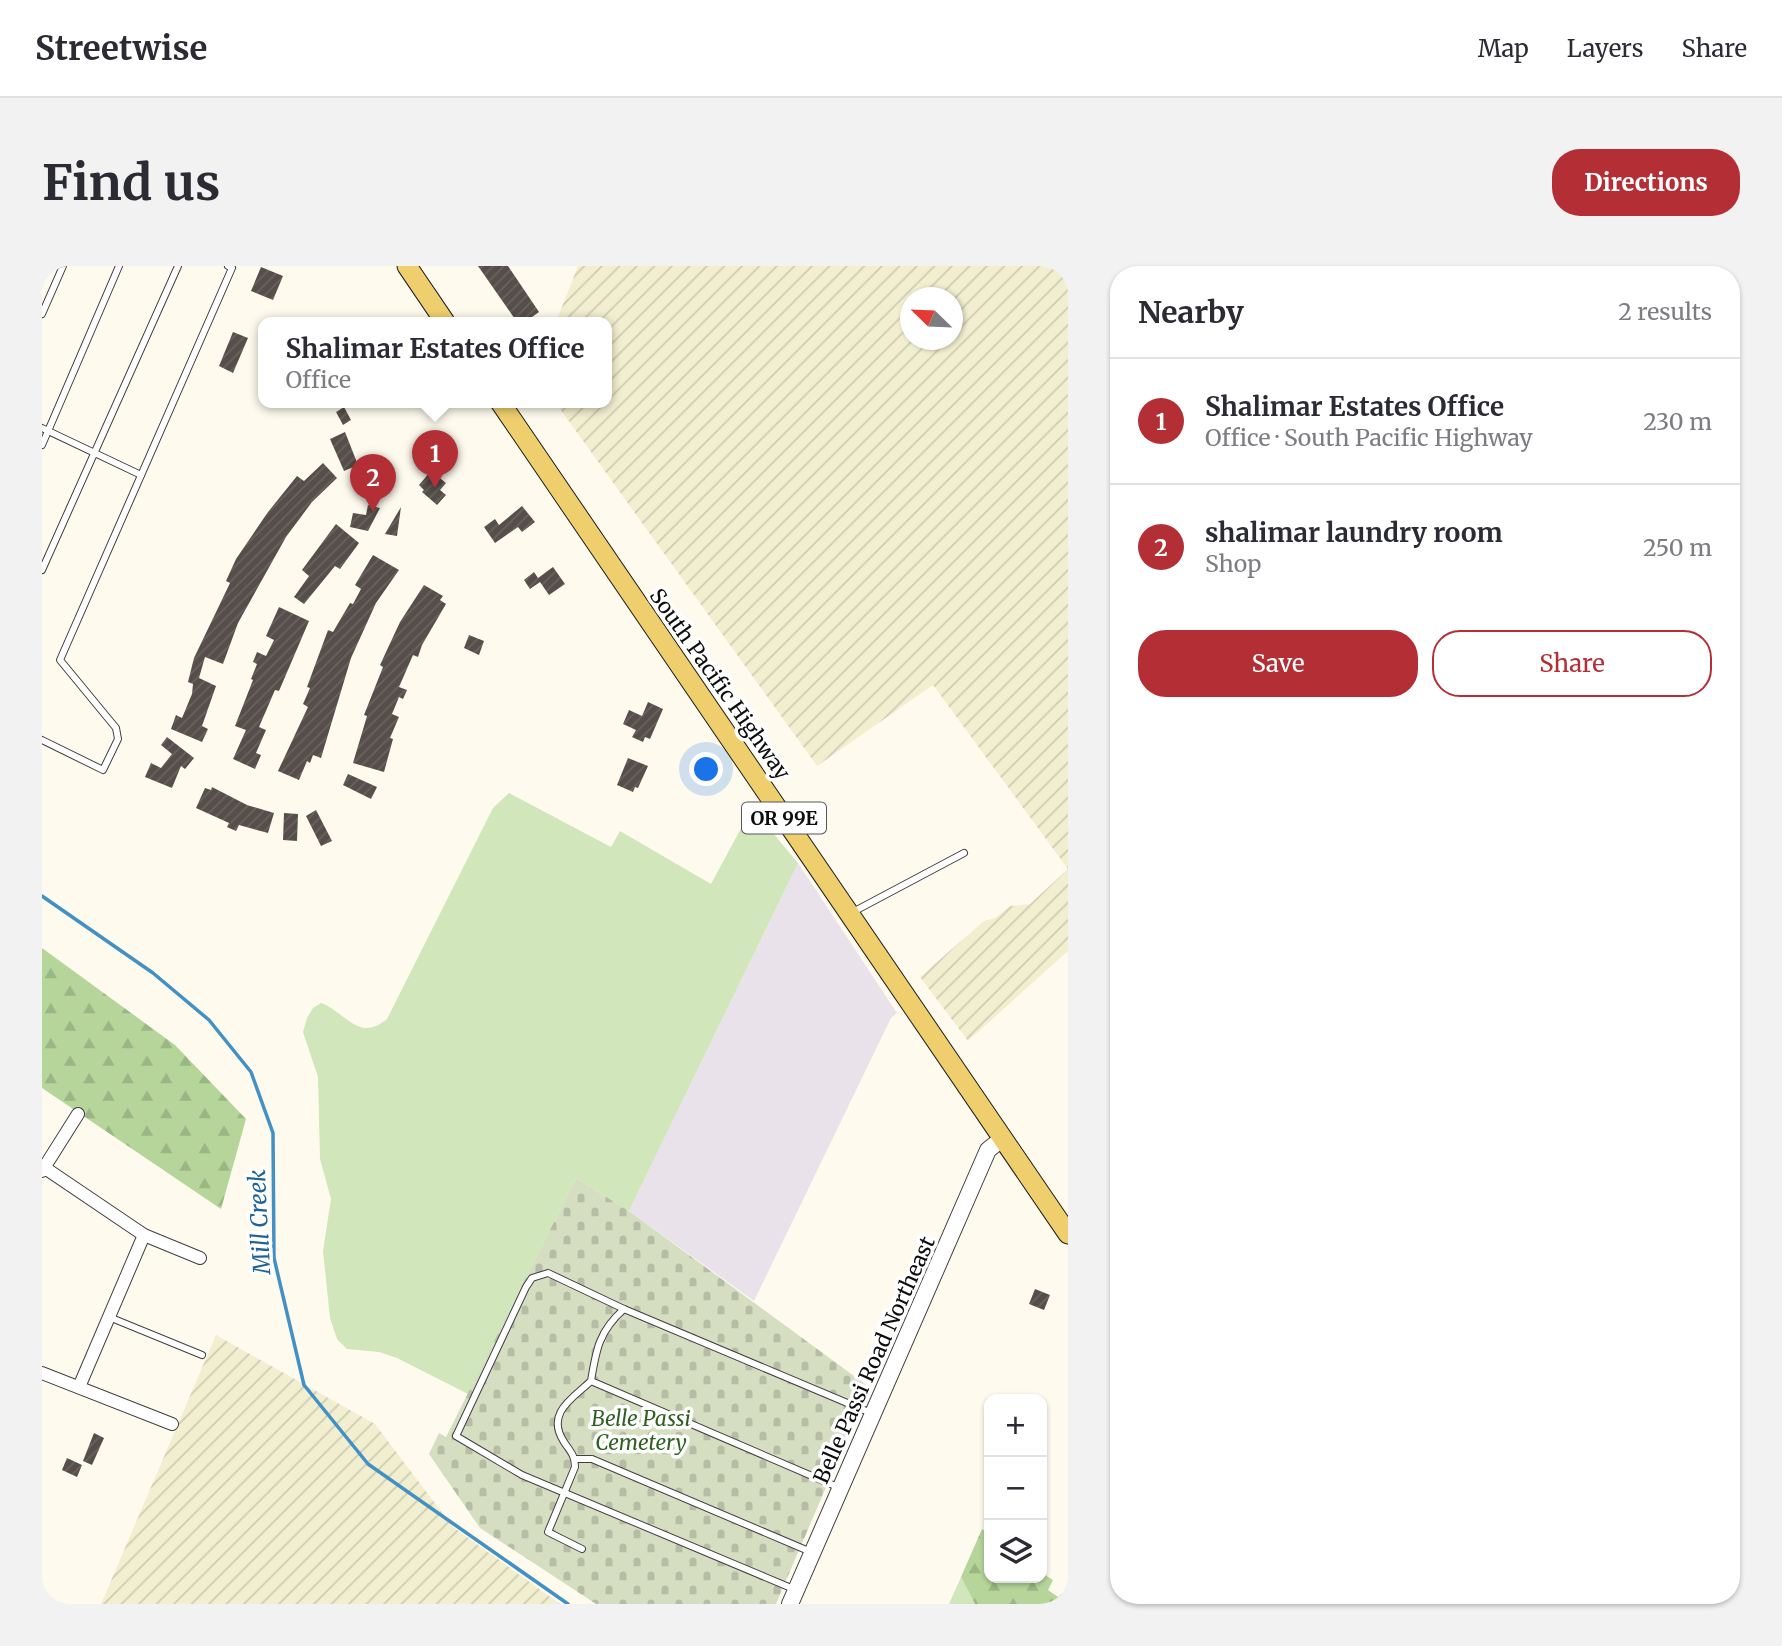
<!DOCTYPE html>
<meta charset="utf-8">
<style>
:root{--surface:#fff;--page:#f2f2f3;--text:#2b2b33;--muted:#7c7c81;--line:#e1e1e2;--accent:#b32f35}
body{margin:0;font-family:Merriweather,serif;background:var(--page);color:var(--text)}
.controls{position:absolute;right:21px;bottom:21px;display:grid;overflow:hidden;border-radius:14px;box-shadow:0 2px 5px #0004}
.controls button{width:63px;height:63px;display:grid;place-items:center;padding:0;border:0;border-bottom:2px solid var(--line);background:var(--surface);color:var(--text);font:35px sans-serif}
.compass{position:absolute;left:858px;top:21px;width:63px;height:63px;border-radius:50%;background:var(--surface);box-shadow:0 2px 5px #0004;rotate:293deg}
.you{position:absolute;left:665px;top:504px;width:24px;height:24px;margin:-18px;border:5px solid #fff;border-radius:50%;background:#1a73e8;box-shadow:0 0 0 10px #1a73e833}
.badge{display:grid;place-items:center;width:46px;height:46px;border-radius:50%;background:var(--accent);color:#fff;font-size:23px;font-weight:700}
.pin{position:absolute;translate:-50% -58px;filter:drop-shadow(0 2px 4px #0008)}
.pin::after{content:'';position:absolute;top:37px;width:24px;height:21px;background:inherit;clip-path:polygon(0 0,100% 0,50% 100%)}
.popup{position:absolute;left:216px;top:51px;width:354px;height:91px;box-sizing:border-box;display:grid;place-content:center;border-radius:14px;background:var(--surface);filter:drop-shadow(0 2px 5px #0005);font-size:23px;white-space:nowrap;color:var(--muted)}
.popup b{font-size:26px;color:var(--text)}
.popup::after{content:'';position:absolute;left:50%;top:100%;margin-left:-14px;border:14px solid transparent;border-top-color:var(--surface)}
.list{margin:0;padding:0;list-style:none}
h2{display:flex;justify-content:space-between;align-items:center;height:91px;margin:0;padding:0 28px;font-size:30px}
h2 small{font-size:23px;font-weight:400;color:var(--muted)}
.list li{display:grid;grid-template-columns:46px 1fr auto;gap:21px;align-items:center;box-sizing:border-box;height:126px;padding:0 28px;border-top:2px solid var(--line)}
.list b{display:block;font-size:26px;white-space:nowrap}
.list p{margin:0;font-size:23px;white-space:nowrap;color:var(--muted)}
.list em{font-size:23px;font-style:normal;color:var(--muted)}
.actions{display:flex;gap:14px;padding:21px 28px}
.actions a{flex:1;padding:16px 0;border:2px solid var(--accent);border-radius:28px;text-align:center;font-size:24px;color:var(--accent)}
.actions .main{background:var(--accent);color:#fff}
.icon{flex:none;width:38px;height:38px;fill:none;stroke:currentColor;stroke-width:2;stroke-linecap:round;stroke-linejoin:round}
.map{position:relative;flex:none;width:1026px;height:1338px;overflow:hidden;border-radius:28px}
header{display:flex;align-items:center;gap:42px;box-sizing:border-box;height:98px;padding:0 35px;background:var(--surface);border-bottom:2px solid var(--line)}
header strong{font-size:33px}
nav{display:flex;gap:38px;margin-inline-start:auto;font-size:24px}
.intro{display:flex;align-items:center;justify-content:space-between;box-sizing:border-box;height:168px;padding:0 42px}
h1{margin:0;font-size:49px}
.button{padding:18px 32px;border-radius:28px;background:var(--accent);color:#fff;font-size:24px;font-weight:700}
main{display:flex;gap:42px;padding:0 42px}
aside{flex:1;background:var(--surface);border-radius:28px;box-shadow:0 2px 5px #0004}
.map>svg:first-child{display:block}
.industrial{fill:#eae2eb}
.farmland{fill:url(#farmland-furrows);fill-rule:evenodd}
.grass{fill:#d1e6ba}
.forest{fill:url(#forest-firs)}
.cemetery{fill:url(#cemetery-stones)}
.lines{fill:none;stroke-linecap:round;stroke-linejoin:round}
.stream{stroke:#4290c4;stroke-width:3.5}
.building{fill:url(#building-hatch)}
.service-casing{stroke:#404040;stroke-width:8}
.minor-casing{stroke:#404040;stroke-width:14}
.tertiary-casing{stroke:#404040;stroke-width:18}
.primary-casing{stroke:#1e1e1e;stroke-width:21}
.service{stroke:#fff;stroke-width:6}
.minor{stroke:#fff;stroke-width:12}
.tertiary{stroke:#fff;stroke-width:16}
.primary{stroke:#efcf6d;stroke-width:19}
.labels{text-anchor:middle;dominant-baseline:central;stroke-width:7;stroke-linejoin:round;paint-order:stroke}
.shield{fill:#fff;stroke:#565656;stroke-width:2}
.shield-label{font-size:19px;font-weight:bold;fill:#0d0d0d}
.street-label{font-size:21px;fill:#0d0d0d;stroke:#fff}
.park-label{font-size:21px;font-style:italic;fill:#2f6022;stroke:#fff}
.water-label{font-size:23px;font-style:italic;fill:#1f6296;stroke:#fff}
</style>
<header>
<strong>Streetwise</strong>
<nav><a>Map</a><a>Layers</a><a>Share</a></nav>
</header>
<div class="intro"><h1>Find us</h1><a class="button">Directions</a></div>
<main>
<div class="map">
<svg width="1026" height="1338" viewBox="0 0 1026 1338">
<defs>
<pattern id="farmland-furrows" width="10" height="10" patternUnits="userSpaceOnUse" patternTransform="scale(1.75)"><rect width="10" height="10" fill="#f2efd0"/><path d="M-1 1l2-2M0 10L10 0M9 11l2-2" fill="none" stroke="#ceccb1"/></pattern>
<pattern id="forest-firs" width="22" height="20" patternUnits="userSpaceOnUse" patternTransform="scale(1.75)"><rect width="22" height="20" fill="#b5d59b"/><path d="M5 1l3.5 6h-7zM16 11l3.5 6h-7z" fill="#9ab684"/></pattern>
<pattern id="cemetery-stones" width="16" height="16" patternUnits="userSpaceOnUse" patternTransform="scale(1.75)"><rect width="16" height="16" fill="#d5dec1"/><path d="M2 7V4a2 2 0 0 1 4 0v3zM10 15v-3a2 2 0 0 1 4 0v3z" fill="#b6bda5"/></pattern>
<pattern id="building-hatch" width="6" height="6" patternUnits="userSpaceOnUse" patternTransform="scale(1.75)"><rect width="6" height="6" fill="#554e4a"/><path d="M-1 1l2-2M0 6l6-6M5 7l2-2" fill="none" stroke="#686360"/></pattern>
</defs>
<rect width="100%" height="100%" fill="#fefbee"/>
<!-- industrial -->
<path class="industrial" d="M756,597L855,747L849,752L712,1035L587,945Z"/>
<!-- farmland -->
<g class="farmland">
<path d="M536,0H1026V685L926,775L878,711L942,655L953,652L968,640L988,638L1026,603L891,419L775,500L513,136H564V56H514ZM869,32H911V74H869Z"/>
<path d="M174,1069L333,1158L411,1261L518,1338H59Z"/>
</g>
<!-- grass -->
<g class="grass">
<path d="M467,527L569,581L578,565L669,618L710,542L756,597L587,945L534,912L426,1128L355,1092L337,1086L305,1083L295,1073L288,1052L281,985L289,933L278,893L276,811L261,766L265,752L271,742L279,737C304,746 316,777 345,753L451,542Z"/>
<path d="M919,1311L933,1338H907Z"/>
</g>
<!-- forest -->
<g class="forest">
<path d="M0,682L133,779L204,853L179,943L0,822Z"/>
<path d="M940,1263L947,1268V1312H1000V1307L1011,1314L1006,1324L1016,1331L1019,1328L1026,1333V1338H933L919,1311Z"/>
</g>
<!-- cemetery -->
<path class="cemetery" d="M534,912L587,945L827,1121L734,1338H554L438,1262L387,1188L397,1167L404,1171Z"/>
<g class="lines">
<!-- stream -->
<path class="stream" d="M0,630L111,707L167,754L209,806L231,867L232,992L262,1119L326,1198L526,1338"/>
</g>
<!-- building -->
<g class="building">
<path d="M436,0H466L497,46L483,56H475Z"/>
<path d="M219,1L241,10L231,34L209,25Z"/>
<path d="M191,66L206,72L191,107L177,100Z"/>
<path d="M302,141L309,154L301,159L294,146Z"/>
<path d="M303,166L316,199L302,205L288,173Z"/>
<path d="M281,197L295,212L270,236L244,271L196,357L181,398L163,391L157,412L174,420L160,460L166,463L160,476L129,463L134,449L140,452L150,428L151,418L146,416L152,392L188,317L184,315L194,293L226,246L255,210L262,215Z"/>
<path d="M389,205L404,217L398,224L404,229L395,239L380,226L382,224L377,219Z"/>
<path d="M326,239L338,242L326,265L308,261L311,247L324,249Z"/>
<path d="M480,240L493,256L480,266L476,261L453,277L442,261L453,253L457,259Z"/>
<path d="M359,241L355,270L343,268Z"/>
<path d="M294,258L317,277L298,303L293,300L262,338L252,331L267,310L260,304Z"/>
<path d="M331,289L357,304L334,337L309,392L279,492L271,489L268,497L265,495L257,514L236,505L266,441L261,438L268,422L265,421L286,364L291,366L308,337L311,338L319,323L313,319Z"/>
<path d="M511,301L523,318L507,329L498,316L488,323L482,314L492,306L496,312Z"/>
<path d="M382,319L401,330L398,334L404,338L380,379L376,391L371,389L357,421L365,424L361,433L357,431L350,448L357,451L348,472L351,473L342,506L311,497L325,450L322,449L341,401L338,399L358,356Z"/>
<path d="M237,341L267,355L237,425L233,424L217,461L224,464L214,487L219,489L213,503L191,493L204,464L193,460L211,414L209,413L215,398L211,396L215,386L224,390L232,374L224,370Z"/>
<path d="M427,369L442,375L437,389L422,382Z"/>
<path d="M606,436L621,443L608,473L603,471L601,476L590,471L594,464L581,458L587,444L600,450Z"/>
<path d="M125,471L152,492L143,503L139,500L130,522L103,511L109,497L119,502L130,488L119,479Z"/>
<path d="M586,492L606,500L596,522L593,521L591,526L575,519Z"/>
<path d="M306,508L335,521L329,533L301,519Z"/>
<path d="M170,521L205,539L232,547L226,567L197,559L194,565L185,561L187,557L154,542L163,522L169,524Z"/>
<path d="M274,544L290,575L279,580L264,550Z"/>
<path d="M242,547L256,548L255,575L241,574Z"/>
<path d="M993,1023L1008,1029L1002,1044L987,1038Z"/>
<path d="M52,1167L62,1172L50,1199L41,1195Z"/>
<path d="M25,1192L40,1199L35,1211L20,1204Z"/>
</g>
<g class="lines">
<defs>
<g id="service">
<path d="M0,48L21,0"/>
<path d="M0,162L99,209"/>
<path d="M0,179L77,0"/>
<path d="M0,304L136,0"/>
<path d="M0,474L61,504L76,473L74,462L18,394L190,2L186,0"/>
<path d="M809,647L922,587"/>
<path d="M67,1051L160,1089"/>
<path d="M549,1115L798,1222"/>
<path d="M533,1193H550L769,1286"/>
<path d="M540,1283L506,1266L533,1201C533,1189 528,1185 522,1176C503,1147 531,1132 549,1115C554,1084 557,1065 582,1043"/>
<path d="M754,1324L480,1209L414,1170L484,1021L490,1012L506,1007L582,1043L829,1147"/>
</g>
<g id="minor">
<path d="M0,900L102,969L158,992"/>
<path d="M0,905L36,848"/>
<path d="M0,1107L130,1158"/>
<path d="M37,1121L102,969"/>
</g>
<path id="tertiary" d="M748,1338L946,884L961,872"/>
<g id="primary">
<path d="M365,0L403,56"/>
<path d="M458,136L1026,968"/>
</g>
</defs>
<!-- service casing -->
<use href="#service" class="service-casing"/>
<!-- minor casing -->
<use href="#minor" class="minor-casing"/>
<!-- tertiary casing -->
<use href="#tertiary" class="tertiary-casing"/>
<!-- primary casing -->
<use href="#primary" class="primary-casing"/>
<!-- service -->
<use href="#service" class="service"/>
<!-- minor -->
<use href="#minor" class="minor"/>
<!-- tertiary -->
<use href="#tertiary" class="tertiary"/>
<!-- primary -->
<use href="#primary" class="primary"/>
</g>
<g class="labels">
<!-- shield labels -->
<rect class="shield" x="700" y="536.5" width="84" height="31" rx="5"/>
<g class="shield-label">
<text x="742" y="552">OR 99E</text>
</g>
<!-- street labels -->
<g class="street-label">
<text transform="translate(678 418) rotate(55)">South Pacific Highway</text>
<text transform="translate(832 1094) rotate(-66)">Belle Passi Road Northeast</text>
</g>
<!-- park labels -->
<g class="park-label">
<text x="599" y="1152">Belle Passi<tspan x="599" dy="24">Cemetery</tspan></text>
</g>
<!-- water labels -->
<g class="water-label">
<text transform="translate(217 956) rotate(-93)">Mill Creek</text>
</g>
</g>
</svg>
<div class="controls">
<button>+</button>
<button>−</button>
<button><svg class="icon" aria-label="layers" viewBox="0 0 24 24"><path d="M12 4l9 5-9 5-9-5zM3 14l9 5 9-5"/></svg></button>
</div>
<svg class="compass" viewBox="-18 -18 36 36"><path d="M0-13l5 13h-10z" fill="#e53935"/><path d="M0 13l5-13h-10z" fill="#7c7c81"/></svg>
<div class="you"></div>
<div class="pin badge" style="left:393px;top:222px">1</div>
<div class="popup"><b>Shalimar Estates Office</b>Office</div>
<div class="pin badge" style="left:331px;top:246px">2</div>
</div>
<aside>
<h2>Nearby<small>2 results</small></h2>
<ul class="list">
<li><span class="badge">1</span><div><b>Shalimar Estates Office</b><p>Office · South Pacific Highway</p></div><em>230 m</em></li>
<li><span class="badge">2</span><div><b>shalimar laundry room</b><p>Shop</p></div><em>250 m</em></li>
</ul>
<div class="actions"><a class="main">Save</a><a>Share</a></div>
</aside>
</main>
